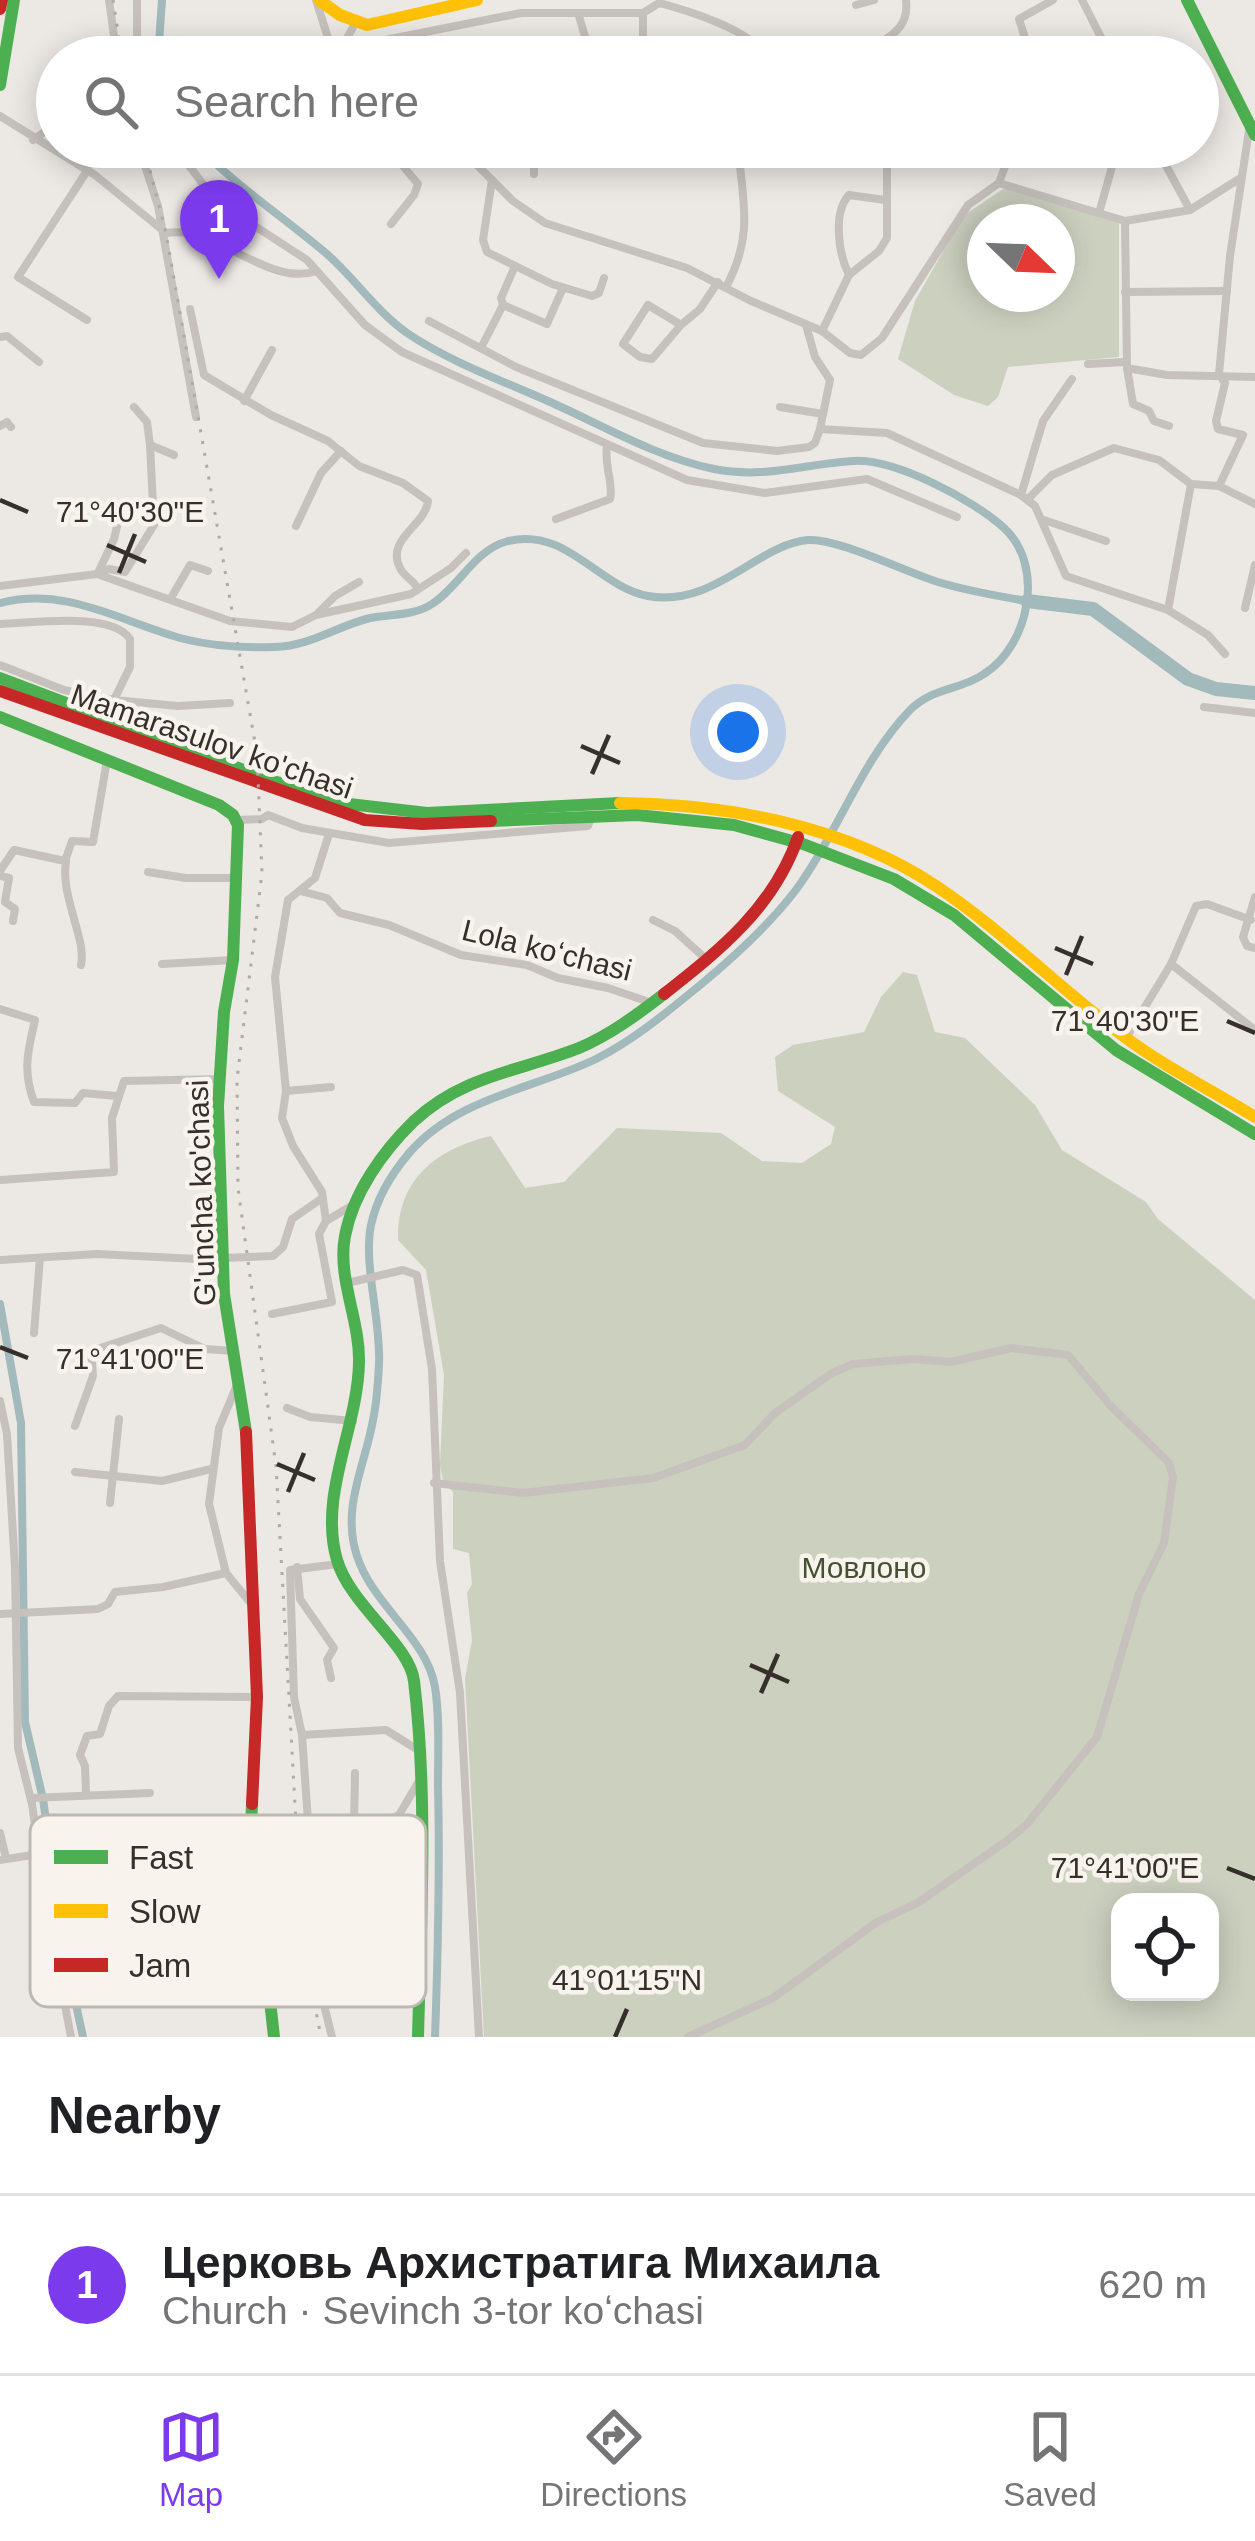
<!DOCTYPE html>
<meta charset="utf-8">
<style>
:root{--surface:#fff;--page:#f2f2f2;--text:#202124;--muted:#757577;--line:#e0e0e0;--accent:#7c3aed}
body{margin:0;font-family:Helvetica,sans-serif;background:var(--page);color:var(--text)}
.controls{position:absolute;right:36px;bottom:36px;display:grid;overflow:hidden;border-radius:24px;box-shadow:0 6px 30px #0003}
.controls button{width:108px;height:108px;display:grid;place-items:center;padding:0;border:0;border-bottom:3px solid var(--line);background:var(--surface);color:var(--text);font:60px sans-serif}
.compass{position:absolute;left:967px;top:204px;width:108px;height:108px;border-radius:50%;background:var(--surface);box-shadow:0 6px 30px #0003;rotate:113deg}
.you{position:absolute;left:738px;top:732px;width:42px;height:42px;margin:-30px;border:9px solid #fff;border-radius:50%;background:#1a73e8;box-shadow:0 0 0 18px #1a73e833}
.badge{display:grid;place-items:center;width:78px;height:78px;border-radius:50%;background:var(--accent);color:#fff;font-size:39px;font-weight:700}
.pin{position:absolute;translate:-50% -99px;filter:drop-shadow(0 3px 6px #0008)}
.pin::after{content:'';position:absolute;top:63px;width:42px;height:36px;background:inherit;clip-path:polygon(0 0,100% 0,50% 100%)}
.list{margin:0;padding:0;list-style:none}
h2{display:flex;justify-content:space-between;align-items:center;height:156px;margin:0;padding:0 48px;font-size:51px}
h2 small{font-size:39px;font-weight:400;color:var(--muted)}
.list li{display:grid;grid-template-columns:78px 1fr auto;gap:36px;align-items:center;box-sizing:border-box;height:180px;padding:0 48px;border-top:3px solid var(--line)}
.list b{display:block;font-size:45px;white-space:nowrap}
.list p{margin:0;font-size:39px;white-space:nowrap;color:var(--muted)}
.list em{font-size:39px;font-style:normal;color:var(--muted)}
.icon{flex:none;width:66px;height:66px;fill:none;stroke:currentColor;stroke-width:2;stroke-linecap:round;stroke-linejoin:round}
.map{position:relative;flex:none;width:1255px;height:2037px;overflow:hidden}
.search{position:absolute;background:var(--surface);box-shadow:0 6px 30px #0003;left:36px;right:36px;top:36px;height:132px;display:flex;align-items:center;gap:30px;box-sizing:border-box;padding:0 42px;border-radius:66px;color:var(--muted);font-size:45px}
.sheet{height:336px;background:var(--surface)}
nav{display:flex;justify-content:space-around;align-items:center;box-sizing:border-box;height:168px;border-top:3px solid var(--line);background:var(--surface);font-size:33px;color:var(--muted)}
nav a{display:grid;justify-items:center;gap:6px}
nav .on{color:var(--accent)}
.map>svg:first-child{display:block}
.green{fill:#ccd0bf;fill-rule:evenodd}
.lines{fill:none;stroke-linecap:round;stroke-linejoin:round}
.canal{stroke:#a2babb;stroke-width:8}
.river{stroke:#a2babb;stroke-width:14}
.street{stroke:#c6c1bc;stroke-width:8}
.fast{stroke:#4caf50;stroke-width:12}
.slow{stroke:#ffc107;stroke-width:12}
.jam{stroke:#c62828;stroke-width:12}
.rail{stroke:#adaaa7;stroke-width:3;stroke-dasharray:3 9;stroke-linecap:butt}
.ticks{fill:none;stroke:#362f2b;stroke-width:4.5}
.labels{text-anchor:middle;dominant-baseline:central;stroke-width:9;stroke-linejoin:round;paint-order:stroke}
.street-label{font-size:30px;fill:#362f2b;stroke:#f8f3ec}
.park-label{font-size:30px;fill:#445132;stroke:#f8f3ec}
.key{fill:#f8f3ec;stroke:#beb8b2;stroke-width:3}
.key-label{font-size:33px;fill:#362f2b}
.ticks-label{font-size:30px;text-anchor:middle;fill:#362f2b;stroke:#f8f3ec;stroke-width:9;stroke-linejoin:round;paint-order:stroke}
</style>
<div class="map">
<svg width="1255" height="2037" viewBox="0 0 1255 2037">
<rect width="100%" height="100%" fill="#ece8e4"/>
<!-- green -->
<g class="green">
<path d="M1006,187L1119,223V357L1008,367L998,397L988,406L954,395L898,359L915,301L963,216ZM985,222H1057V294H985Z"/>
<path d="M903,972L917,975L935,1032L965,1038L1035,1105L1062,1150L1146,1202L1158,1219L1255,1300V2037H484L465,1679L472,1640L467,1593L472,1584L469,1553L453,1549V1492L443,1481L440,1465L444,1375L426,1270L398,1240C397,1180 435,1149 491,1136L525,1188L564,1182L617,1128L721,1133L762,1161L802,1163L831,1144L835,1127L778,1091L775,1057L793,1045L864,1032L881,997ZM1120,1902H1210V1992H1120Z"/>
</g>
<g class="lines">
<!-- canal -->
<g class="canal">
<path d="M158,57L162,0"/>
<path d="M199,147C238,188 285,218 328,255C356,280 376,311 407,333C453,364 509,383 559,406C609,429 660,458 714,469C766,479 803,464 853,461C894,458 974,500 1004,528C1045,565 1030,645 984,674C959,691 933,687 910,710C861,761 839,831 798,887C771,924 734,957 699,986C667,1012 634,1040 596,1059C534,1089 458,1097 410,1152C392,1173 377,1197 371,1225C363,1265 381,1319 379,1364C378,1382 377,1402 373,1420C365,1466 341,1508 357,1556C373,1606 427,1638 435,1687C440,1719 438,1753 438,1785C440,1869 438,1953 435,2037"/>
<path d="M0,603C67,586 121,622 184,639C212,646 246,648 275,647C311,646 337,626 370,618C390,614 414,616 432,604C460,586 474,550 508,541C567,527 597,586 648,596C714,608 758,544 808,540C838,538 905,572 938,582C967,591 997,596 1027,601"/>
<path d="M0,1304L21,1423L25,1722L43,1799L65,1954L83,2037"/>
</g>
<!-- river -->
<path class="river" d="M1027,601L1093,609L1188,679L1216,689L1255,693"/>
<!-- street -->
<g class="street">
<path d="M109,0L117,57"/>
<path d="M316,0L334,57"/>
<path d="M1082,0L1111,57"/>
<path d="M856,5L874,0"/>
<path d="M579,16L591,57"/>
<path d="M878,44C896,34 909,23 906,0"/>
<path d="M342,47L356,22"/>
<path d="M330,51L521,13H643L659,3C686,10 755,31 765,57"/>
<path d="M137,57V0"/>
<path d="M643,57V13"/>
<path d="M1031,57L1019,19L1053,0"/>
<path d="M0,116L95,175L166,233C216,224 267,288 317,271"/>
<path d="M33,140L57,123"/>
<path d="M139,147L158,206L196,417"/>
<path d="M175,147L215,200L307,260L365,325L402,352L687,480L765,493L867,479L957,517"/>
<path d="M454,147L473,161L513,201L545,223L687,268L751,301L822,331L850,353L861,355L882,338L968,205L999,183L1012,147"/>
<path d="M534,147V174"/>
<path d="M1156,147L1190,210"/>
<path d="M87,171L18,277L87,320"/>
<path d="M492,180L483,240L487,252L552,284L592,296L599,293L604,278"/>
<path d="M999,183L1125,221L1190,210L1239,179"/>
<path d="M1099,213L1112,167"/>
<path d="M1125,221L1127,368L1167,375L1255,377"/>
<path d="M391,224L414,195L418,184L403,166L397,147"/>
<path d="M849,275C838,253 833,212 849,195L885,200"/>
<path d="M726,287C754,235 743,203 738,147"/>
<path d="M1125,292L1227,291"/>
<path d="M503,305L547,324L563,288"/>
<path d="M190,309L204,375L271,415L328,441L359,466L403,483L428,501C426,525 385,539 400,568C404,577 414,580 418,589"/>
<path d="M429,321L516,367L703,443L777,451L809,447L815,443L820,429"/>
<path d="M681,325L652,359L640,357L623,344L648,305L681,325L700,309L718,282"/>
<path d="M806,325L815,357L830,380L820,429L887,433L1021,495L1035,506L1066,576L1168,610"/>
<path d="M822,331L849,275L879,251L887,238V147"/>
<path d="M0,337L7,336L39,362"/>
<path d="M482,346L503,305L501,298L515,266"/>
<path d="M1088,364L1125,362"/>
<path d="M1127,368L1133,404L1149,411L1154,421L1169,426"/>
<path d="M244,401L272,350"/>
<path d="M134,407L147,422L150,445"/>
<path d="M780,407L823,414"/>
<path d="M0,426L7,422L11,427"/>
<path d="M1191,484L1168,610L1208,635L1225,654"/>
<path d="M1219,486L1243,435L1218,429L1216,421L1225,383L1219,374L1230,256L1249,130"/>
<path d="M1021,495L1043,421L1072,379"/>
<path d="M1028,499L1052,475L1114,448L1159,460L1191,484L1219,486L1255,504"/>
<path d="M556,519L610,499C614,486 604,466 607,446"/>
<path d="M1044,520L1106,541"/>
<path d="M296,526L321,473L341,451"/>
<path d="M98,573L109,569L125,572L154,525L150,445L174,455"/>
<path d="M98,573L114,539L120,514"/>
<path d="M0,586L97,574L230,621L292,627L316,615L411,594L451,568L466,553"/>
<path d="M171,598L190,565L208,571"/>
<path d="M1245,608L1255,565"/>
<path d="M318,613L335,596L359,582"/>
<path d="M0,624C31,623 112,611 130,639V667L114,700L178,706L230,703"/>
<path d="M0,665L64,690L114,700"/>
<path d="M1204,707L1255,713"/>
<path d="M235,820L262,819L268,815L302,828L389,843L588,826L592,816"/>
<path d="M66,862C60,895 87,941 81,965"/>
<path d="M0,871L14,850L65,861L72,841L93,842L107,760"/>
<path d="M148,872L186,878H236"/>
<path d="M0,876L9,878L5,902L15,909L13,921"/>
<path d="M304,892L327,898L340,913L389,925L461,955L527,965L558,978L608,988L649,1002"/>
<path d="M1255,897L1243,937L1247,946L1255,948"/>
<path d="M653,920L675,931L706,959"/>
<path d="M162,964L233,960"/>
<path d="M1171,964L1255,1030"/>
<path d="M0,1009L35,1020C27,1054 23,1072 34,1102L75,1103L83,1093L117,1096"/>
<path d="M1126,1038L1171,964L1196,906L1207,904L1251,920"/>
<path d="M286,1091L331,1087"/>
<path d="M0,1180L114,1172L112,1118L124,1081L220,1079"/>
<path d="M326,1221L322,1192L293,1146L282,1118L286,1091L275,977L288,900L315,878L329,834"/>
<path d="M0,1260L97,1254L198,1259L273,1256L283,1247L292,1219L321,1199"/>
<path d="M347,1283L403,1270L417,1275L432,1369L440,1561L460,1693L479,2037"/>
<path d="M272,1314L332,1302L319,1234L326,1221L353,1205"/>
<path d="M34,1333L40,1258"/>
<path d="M239,1380L219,1428L209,1504L226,1573L253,1606"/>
<path d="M0,1401L7,1434L15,1568L18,1748L32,1804L47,1911L71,2037"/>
<path d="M287,1408L310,1417L353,1421"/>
<path d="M75,1426L93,1376L91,1351L161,1328L205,1349L234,1351"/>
<path d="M75,1472L162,1481L211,1469"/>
<path d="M434,1483L523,1493L653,1478L745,1445L775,1413L832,1373L853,1364L914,1359L951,1362L1011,1348L1068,1355L1110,1405L1169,1463L1173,1477L1164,1543L1139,1594L1097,1737L1027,1824L1008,1840L919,1902L877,1922L773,1998L688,2037"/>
<path d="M110,1503L119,1419"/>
<path d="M338,1564L290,1570L294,1697L302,1735L314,1908L366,1905L379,1824L399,1815L419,1781"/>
<path d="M297,1567L300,1599L334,1648L327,1660L331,1678"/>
<path d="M0,1614L98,1609L108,1604L115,1592L163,1587L226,1573"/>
<path d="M302,1735L386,1730L418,1750"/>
<path d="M355,1773L354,1827L376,1832"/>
<path d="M86,1794L85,1766L80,1755L87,1736L100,1734L109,1706L118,1696L257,1697"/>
<path d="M31,1798L150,1793"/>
<path d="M0,1833L6,1858"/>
<path d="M0,1860L39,1854"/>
<path d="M41,1872L95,1870L97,1891L104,1900L260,1912"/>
<path d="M202,1908L207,1837"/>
<path d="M314,1908L318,1946L324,1962"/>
<path d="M313,1963L324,1962L322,1997L332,2037"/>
<path d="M265,1964L297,1961"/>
<path d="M348,1975L420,1980"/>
<path d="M167,1994L175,1975L220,1969L266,1971"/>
</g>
<!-- fast -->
<g class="fast">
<path d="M1187,0L1255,135"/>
<path d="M0,85L14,0"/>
<path d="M0,678L270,780L349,804L427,813L620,803"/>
<path d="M0,717L219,805L233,815L238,825L233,960L224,1012L218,1106L224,1294L246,1432"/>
<path d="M491,821L637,815L734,825L803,844L894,879L954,915L1116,1050L1255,1134"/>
<path d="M252,1804L251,1827L274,2037"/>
<path d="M418,2037C421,1920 428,1797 414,1681C410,1645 350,1605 337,1560C318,1495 358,1428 359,1362C360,1320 337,1278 345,1236C353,1193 383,1151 414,1121C463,1075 521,1071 579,1048C610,1035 638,1014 664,994"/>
</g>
<!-- slow -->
<g class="slow">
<path d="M319,0L340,15L367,25L477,0"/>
<path d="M620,803C727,804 846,826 936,886C1002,930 1059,988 1122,1035C1163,1066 1211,1090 1255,1117"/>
</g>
<!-- jam -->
<g class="jam">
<path d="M0,9L2,0"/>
<path d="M0,691L365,820L422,824L491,821"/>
<path d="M664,994C720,950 774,907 798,837"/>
<path d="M246,1432L257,1697L252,1804"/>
</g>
<!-- rail -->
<g class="rail">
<path d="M113,0L122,57"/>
<path d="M144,147L166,233L257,754L262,873L237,1079L238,1188L276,1466L299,1876L309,1976L321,2037"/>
</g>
</g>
<!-- ticks -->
<path class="ticks" d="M0,500L28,512M107,545L146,562M119,573L135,534M581,746L620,763M592,774L609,735M1055,948L1093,964M1066,975L1082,936M1227,1021L1255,1033M0,1347L28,1358M277,1464L315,1480M288,1492L304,1453M750,1665L789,1682M761,1693L778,1654M1227,1868L1255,1879M615,2037L627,2009"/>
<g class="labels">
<!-- street labels -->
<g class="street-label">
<text transform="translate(212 741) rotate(19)">Mamarasulov ko'chasi</text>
<text transform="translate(547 950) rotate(14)">Lola koʻchasi</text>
<text transform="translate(201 1193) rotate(-92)">G'uncha ko'chasi</text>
</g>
<!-- park labels -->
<g class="park-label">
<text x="864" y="1567">Мовлоно</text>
</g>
</g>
<!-- legend -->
<rect x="30" y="1815" width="396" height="192" rx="18" class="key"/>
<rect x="54" y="1850" width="54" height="14" fill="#4caf50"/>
<rect x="54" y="1904" width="54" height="14" fill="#ffc107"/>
<rect x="54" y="1958" width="54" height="14" fill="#c62828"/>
<g class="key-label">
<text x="129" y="1869">Fast</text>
<text x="129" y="1923">Slow</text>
<text x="129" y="1977">Jam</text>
</g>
<g class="ticks-label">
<text x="130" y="522">71°40'30"E</text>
<text x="1125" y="1031">71°40'30"E</text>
<text x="130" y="1369">71°41'00"E</text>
<text x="1125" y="1878">71°41'00"E</text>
<text x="627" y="1990">41°01'15"N</text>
</g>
</svg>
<div class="controls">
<button><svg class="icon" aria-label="locate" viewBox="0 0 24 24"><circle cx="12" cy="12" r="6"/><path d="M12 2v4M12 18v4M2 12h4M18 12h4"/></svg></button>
</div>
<svg class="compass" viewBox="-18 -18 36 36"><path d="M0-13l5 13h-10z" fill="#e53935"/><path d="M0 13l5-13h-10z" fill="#757577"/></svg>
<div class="you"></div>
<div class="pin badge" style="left:219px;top:279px">1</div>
<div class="search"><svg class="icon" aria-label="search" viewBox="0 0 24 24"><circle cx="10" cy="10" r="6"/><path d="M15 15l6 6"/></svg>Search here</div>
</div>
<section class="sheet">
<h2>Nearby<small></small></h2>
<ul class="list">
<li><span class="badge">1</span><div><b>Церковь Архистратига Михаила</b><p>Church · Sevinch 3-tor koʻchasi</p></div><em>620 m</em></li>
</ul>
</section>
<nav>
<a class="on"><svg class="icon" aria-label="map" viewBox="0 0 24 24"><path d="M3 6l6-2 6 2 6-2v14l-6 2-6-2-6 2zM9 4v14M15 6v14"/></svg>Map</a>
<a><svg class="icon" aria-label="directions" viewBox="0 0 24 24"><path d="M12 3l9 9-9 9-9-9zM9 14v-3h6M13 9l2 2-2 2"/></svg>Directions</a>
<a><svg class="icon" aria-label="saved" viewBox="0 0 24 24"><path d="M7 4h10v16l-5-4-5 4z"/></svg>Saved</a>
</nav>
